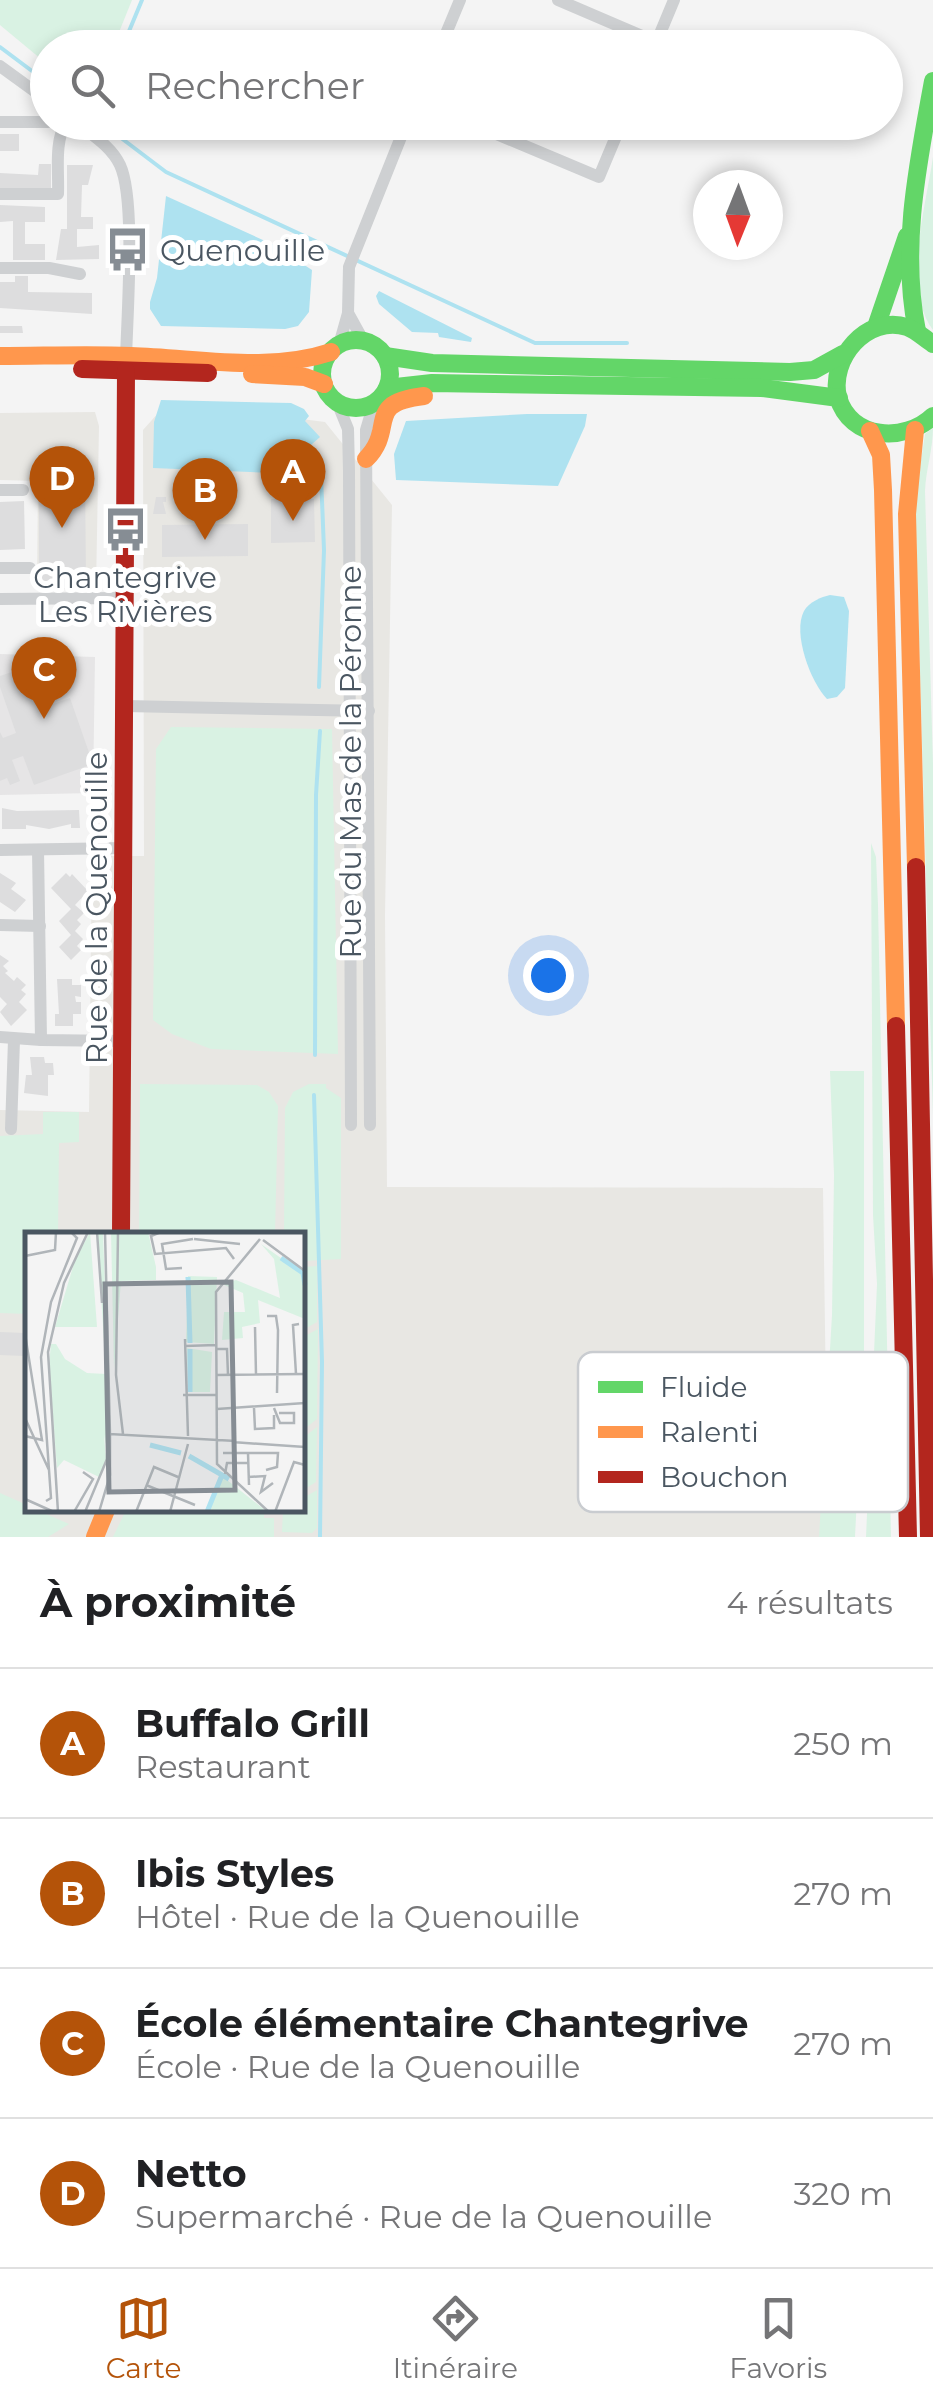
<!DOCTYPE html>
<html lang="fr">
<meta charset="utf-8">
<style>
:root{--surface:#fff;--page:#f2f2f2;--text:#202124;--muted:#757577;--line:#e0e0e0;--accent:#b45309}
body{margin:0;font-family:Montserrat,sans-serif;background:var(--page);color:var(--text)}
.compass{position:absolute;left:693px;top:170px;width:90px;height:90px;border-radius:50%;background:var(--surface);box-shadow:0 5px 15px #0003;rotate:181deg}
.you{position:absolute;left:548px;top:975px;width:35px;height:35px;margin:-25px;border:8px solid #fff;border-radius:50%;background:#1a73e8;box-shadow:0 0 0 15px #1a73e833}
.badge{display:grid;place-items:center;width:65px;height:65px;border-radius:50%;background:var(--accent);color:#fff;font-size:32px;font-weight:700}
.pin{position:absolute;translate:-50% -82px;filter:drop-shadow(0 2px 5px #0008)}
.pin::after{content:'';position:absolute;top:52px;width:35px;height:30px;background:inherit;clip-path:polygon(0 0,100% 0,50% 100%)}
.list{margin:0;padding:0;list-style:none}
h2{display:flex;justify-content:space-between;align-items:center;height:130px;margin:0;padding:0 40px;font-size:42px}
h2 small{font-size:32px;font-weight:400;color:var(--muted)}
.list li{display:grid;grid-template-columns:65px 1fr auto;gap:30px;align-items:center;box-sizing:border-box;height:150px;padding:0 40px;border-top:2px solid var(--line)}
.list b{display:block;font-size:38px;white-space:nowrap}
.list p{margin:0;font-size:32px;white-space:nowrap;color:var(--muted)}
.list em{font-size:32px;font-style:normal;color:var(--muted)}
.icon{flex:none;width:55px;height:55px;fill:none;stroke:currentColor;stroke-width:2;stroke-linecap:round;stroke-linejoin:round}
.map{position:relative;flex:none;width:933px;height:1537px;overflow:hidden}
.search{position:absolute;background:var(--surface);box-shadow:0 5px 15px #0003;left:30px;right:30px;top:30px;height:110px;display:flex;align-items:center;gap:25px;box-sizing:border-box;padding:0 35px;border-radius:55px;color:var(--muted);font-size:38px}
.sheet{height:730px;background:var(--surface)}
nav{display:flex;justify-content:space-around;align-items:center;box-sizing:border-box;height:140px;border-top:2px solid var(--line);background:var(--surface);font-size:28px;color:var(--muted)}
nav a{display:grid;justify-items:center;gap:5px}
nav .on{color:var(--accent)}
.map>svg:first-child{display:block}
.commercial{fill:#e8e7e3;fill-rule:evenodd}
.education{fill:#e6e5e6}
.green{fill:#d9f2e3}
.water{fill:#aee2f0}
.lines{fill:none;stroke-linecap:round;stroke-linejoin:round}
.stream{stroke:#aee2f0;stroke-width:4}
.building{fill:#ddddde}
.street{stroke:#ced0d2;stroke-width:12}
.fast{stroke:#63d668;stroke-width:18}
.slow{stroke:#ff974d;stroke-width:18}
.jam{stroke:#b3261e;stroke-width:18}
.labels{text-anchor:middle;dominant-baseline:central;stroke-width:10;stroke-linejoin:round;paint-order:stroke}
.poi-label{font-size:30px;fill:#4a5661;stroke:#fff;text-anchor:start}
.street-label{font-size:30px;fill:#4a5661;stroke:#fff}
.inset-river{fill:none;stroke:#aee2f0;stroke-width:5}
.inset-road{fill:none;stroke:#b0b5b9;stroke-width:2.5}
.view{fill:#868d94;fill-opacity:0.15;stroke:#868d94;stroke-width:5}
.inset-edge{fill:none;stroke:#4a5661;stroke-width:5}
.key{fill:#fff;stroke:#c9ccd0;stroke-width:2.5}
.key-label{font-size:28px;fill:#4a5661}
</style>
<div class="map">
<svg width="933" height="1537" viewBox="0 0 933 1537">
<rect width="100%" height="100%" fill="#f4f4f4"/>
<!-- commercial -->
<g class="commercial">
<path d="M168,402L325,422L392,505L385,915L387,1187L823,1188L828,1537H0V1110L89,1112L92,856H144L143,430ZM28,1234H302V1510H28Z"/>
<path d="M95,412L99,426L96,588L37,591L38,481L0,480V413Z"/>
</g>
<!-- education -->
<path class="education" d="M0,654L95,657L93,793L0,795Z"/>
<!-- green -->
<g class="green">
<path d="M0,0H132L113,47L48,48L47,64L0,25Z"/>
<path d="M933,157V330C902,289 926,205 933,157Z"/>
<path d="M933,428C933,449 926,469 925,491L933,764V1115L915,501L925,434Z"/>
<path d="M171,727L332,729L338,1054L211,1049L172,1034L153,1020L156,749Z"/>
<path d="M871,843L876,857L878,905L891,1537H866L877,1284L873,1215Z"/>
<path d="M830,1071H864V1357L855,1537H819L832,1315L834,1175Z"/>
<path d="M140,1084L257,1085L269,1092L278,1106L275,1234H139Z"/>
<path d="M309,1084H326V1088L341,1098V1259L303,1261L302,1234H284L285,1108L293,1092Z"/>
<path d="M43,1112H79V1142L59,1143L58,1234H28L27,1314L0,1313V1136L43,1134Z"/>
<path d="M317,1266V1322L303,1330V1267Z"/>
<path d="M318,1329L317,1419L303,1430V1337Z"/>
<path d="M317,1427L316,1482L303,1490V1438Z"/>
<path d="M317,1490V1528L312,1533L282,1532L283,1510H302L303,1498Z"/>
<path d="M0,1493L27,1505L28,1510H37L69,1524L48,1537H0Z"/>
<path d="M126,1510H264V1518H274V1537H113Z"/>
</g>
<!-- water -->
<g class="water">
<path d="M166,196L274,245L312,270L309,312L298,326L285,329L161,326L150,309V302L157,278Z"/>
<path d="M379,291L472,338L471,342L439,337L438,333L412,332L379,304L376,296Z"/>
<path d="M161,400L291,403L304,409L309,416L305,421L320,437L302,453L296,474L153,468L154,422Z"/>
<path d="M527,414H587L585,426L558,486L396,480L394,454L406,421Z"/>
<path d="M830,595L844,597L849,611L845,688L837,697L827,699C811,683 792,633 804,611C809,602 821,597 830,595Z"/>
</g>
<g class="lines">
<!-- stream -->
<g class="stream">
<path d="M0,47L48,83"/>
<path d="M122,48L142,0"/>
<path d="M100,122L166,172L535,343H627"/>
<path d="M319,687L324,550L321,475"/>
<path d="M315,1055L316,795L320,731"/>
<path d="M314,1095L322,1362L320,1537"/>
</g>
</g>
<!-- building -->
<g class="building">
<rect x="0" y="134" width="19" height="17"/>
<path d="M39,164H51V189H0V173L38,175Z"/>
<path d="M67,165H93L88,185H82L81,217H93V229H77V247L99,245V259L56,260L61,229H67Z"/>
<path d="M0,205L45,207V222H25V244H45V260H13V221L0,222Z"/>
<path d="M15,276H28V292L92,293V314L0,308V282H15Z"/>
<path d="M0,326H22L23,333H0Z"/>
<path d="M39,473H85L86,582H69V589H39Z"/>
<path d="M282,489H299V499H314L315,542L271,543V499H283Z"/>
<path d="M156,497H166V502H163L166,514H153Z"/>
<path d="M24,501L25,549L0,550V502Z"/>
<path d="M248,524V556L162,557V525Z"/>
<path d="M27,667L42,708L70,698L93,764L34,785L23,756L12,760L20,781L10,785L7,778L0,781V732L3,738L16,733L0,687V676Z"/>
<path d="M2,808L17,811L79,810L80,828H71V824L49,829L26,825V829H2Z"/>
<path d="M0,873L16,883L11,889L26,900L15,912L0,902Z"/>
<path d="M66,873L70,877L72,874L88,891L75,905L84,913L77,920L81,924L75,931L83,939L77,946L81,950L71,960L59,947L71,935L59,921L71,909L51,888Z"/>
<path d="M0,955L9,961L3,966L8,971L5,973L14,981L17,977L26,985L21,990L26,994L19,1002L27,1010L11,1026L0,1012L7,1004L0,997Z"/>
<path d="M57,979H72V985H81V997L75,996L76,1002H81V1014H73V1026H55V1014H59Z"/>
<path d="M30,1057H44L45,1063H53L54,1075H48V1096L24,1093L26,1075H32Z"/>
<path d="M0,1332L25,1333L24,1356L0,1355Z"/>
</g>
<g class="lines">
<!-- street -->
<g class="street">
<path d="M558,0L656,42"/>
<path d="M440,48L460,0"/>
<path d="M654,48L674,0"/>
<path d="M0,66L48,101"/>
<path d="M0,122H48"/>
<path d="M76,122C92,135 111,146 120,165C136,199 127,316 126,359"/>
<path d="M468,122L599,177L622,122"/>
<path d="M0,194H58C59,172 54,142 66,122"/>
<path d="M0,268H49L80,274"/>
<path d="M364,342L348,313L349,267L407,122"/>
<path d="M339,345L348,313"/>
<path d="M337,402L348,429L349,471L351,1125"/>
<path d="M0,490H23"/>
<path d="M0,568H30"/>
<path d="M0,599L126,598"/>
<path d="M125,706L369,711"/>
<path d="M0,850L124,848"/>
<path d="M38,850L41,1040L122,1041"/>
<path d="M0,925L40,926"/>
<path d="M0,1037L41,1040"/>
<path d="M370,1125L366,430L374,403"/>
<path d="M11,1129L14,1040"/>
</g>
<!-- fast -->
<g class="fast">
<path d="M876,327L907,236"/>
<path d="M917,331C900,248 918,163 933,81"/>
<circle cx="356" cy="374" r="34"/>
<path d="M933,344C925,339 916,330 907,327C867,314 829,359 838,397C850,440 905,443 933,416"/>
<path d="M385,356L432,363L790,372L814,370L843,354"/>
<path d="M387,388L432,383L762,388L839,398"/>
</g>
<!-- slow -->
<g class="slow">
<path d="M0,356C44,356 88,354 131,356C198,358 267,373 331,352"/>
<path d="M252,374L305,377L324,384"/>
<path d="M915,430L907,514L916,867"/>
<path d="M870,431L881,455L883,490L896,1026"/>
<path d="M366,459C397,428 363,403 424,396"/>
<path d="M95,1537L106,1510"/>
</g>
<!-- jam -->
<g class="jam">
<path d="M82,369L208,373"/>
<path d="M916,867L929,1537"/>
<path d="M896,1026L908,1537"/>
<path d="M121,1234L126,371"/>
</g>
</g>
<!-- icons -->
<defs>
<symbol id="bus-bare" viewBox="-9 -9 18 18"><path d="M-5-6H5V4H4V6H2V4H-2V6H-4V4H-5ZM-3.5-4V0h7V-4ZM-3.5 1.2v1.5H-2V1.2ZM2 1.2v1.5H3.5V1.2Z" fill="#868d94" stroke="#fff" stroke-width="2.5" paint-order="stroke"/></symbol>
</defs>
<g fill-rule="evenodd">
<use href="#bus-bare" x="96" y="218" width="63" height="63"/>
<use href="#bus-bare" x="94" y="498" width="63" height="63"/>
</g>
<g class="labels">
<!-- poi labels -->
<g class="poi-label">
<text x="160" y="250">Quenouille</text>
<text x="125" y="577" text-anchor="middle">Chantegrive<tspan x="125" dy="34">Les Rivières</tspan></text>
</g>
<!-- street labels -->
<g class="street-label">
<text transform="translate(350 762) rotate(-90)">Rue du Mas de la Péronne</text>
<text transform="translate(96 908) rotate(-90)">Rue de la Quenouille</text>
</g>
</g>
<!-- overview -->
<g transform="translate(25 1232)">
<rect width="280" height="280" fill="#f4f4f4"/>
<path d="M65,0L72,95H30L50,28ZM72,0H78L85,195L84,239L83,221L79,203L81,227L74,245L39,228L32,236L24,133L26,112H31L40,127L62,141L81,142ZM86,0H123L131,35V48L96,49L89,137ZM236,12L280,43V87L233,68L235,91L217,95L218,106L197,108L199,80H220L218,61L197,52L211,48L255,66L249,27ZM163,44L192,45L189,112L161,110ZM162,116L187,120L185,160H163ZM197,244L240,278V280H183Z" fill="#d9f2e3"/>
<path class="inset-river" d="M256,26L278,41L280,53M163,45L165,111M165,117V160M125,213L156,221M164,224L204,247M182,280L197,243"/>
<path class="inset-road" d="M72,0L77,71M80,0L85,202M93,0L91,143L98,202M136,0L126,4L130,22L201,16L209,27M169,7L215,12M235,7L191,60L192,232L244,280M238,8L280,39M0,24L30,18L31,0M157,36L141,37L137,12L168,7M242,84H251L253,98L252,161M230,95L231,143M0,102L17,208L0,204M160,107L163,204M160,114L191,113M191,117H202L203,143M271,142L268,93L274,92M191,143L280,142M158,163H191M229,176L230,197L249,196V183M249,176L255,191H269V181H254M192,177L280,171M0,186L24,238M207,210L280,215M198,221H253L252,235L241,238M223,221L224,253M200,242L202,231H223M223,245L240,244L236,260L248,251M121,253L170,273M0,267L29,280M21,269L26,266L16,125L26,70L52,6L46,0M33,280L23,120L39,51L63,0M49,280L68,247L58,240M60,280L82,227L83,198M74,280L85,243V202L211,209M111,280L129,235L153,245M145,280L163,212M250,280L269,230L280,233"/>
<path class="view" d="M206,50L210,258L84,260L80,52Z"/>
<rect width="280" height="280" class="inset-edge"/>
</g>
<!-- legend -->
<rect x="578" y="1352" width="330" height="160" rx="15" class="key"/>
<rect x="598" y="1381" width="45" height="12" fill="#63d668"/>
<rect x="598" y="1426" width="45" height="12" fill="#ff974d"/>
<rect x="598" y="1471" width="45" height="12" fill="#b3261e"/>
<g class="key-label">
<text x="660" y="1397">Fluide</text>
<text x="660" y="1442">Ralenti</text>
<text x="660" y="1487">Bouchon</text>
</g>
</svg>
<svg class="compass" viewBox="-18 -18 36 36"><path d="M0-13l5 13h-10z" fill="#e53935"/><path d="M0 13l5-13h-10z" fill="#757577"/></svg>
<div class="you"></div>
<div class="pin badge" style="left:293px;top:521px">A</div>
<div class="pin badge" style="left:205px;top:540px">B</div>
<div class="pin badge" style="left:44px;top:719px">C</div>
<div class="pin badge" style="left:62px;top:528px">D</div>
<div class="search"><svg class="icon" aria-label="search" viewBox="0 0 24 24"><circle cx="10" cy="10" r="6"/><path d="M15 15l6 6"/></svg>Rechercher</div>
</div>
<section class="sheet">
<h2>À proximité<small>4 résultats</small></h2>
<ul class="list">
<li><span class="badge">A</span><div><b>Buffalo Grill</b><p>Restaurant</p></div><em>250 m</em></li>
<li><span class="badge">B</span><div><b>Ibis Styles</b><p>Hôtel · Rue de la Quenouille</p></div><em>270 m</em></li>
<li><span class="badge">C</span><div><b>École élémentaire Chantegrive</b><p>École · Rue de la Quenouille</p></div><em>270 m</em></li>
<li><span class="badge">D</span><div><b>Netto</b><p>Supermarché · Rue de la Quenouille</p></div><em>320 m</em></li>
</ul>
</section>
<nav>
<a class="on"><svg class="icon" aria-label="map" viewBox="0 0 24 24"><path d="M3 6l6-2 6 2 6-2v14l-6 2-6-2-6 2zM9 4v14M15 6v14"/></svg>Carte</a>
<a><svg class="icon" aria-label="directions" viewBox="0 0 24 24"><path d="M12 3l9 9-9 9-9-9zM9 14v-3h6M13 9l2 2-2 2"/></svg>Itinéraire</a>
<a><svg class="icon" aria-label="saved" viewBox="0 0 24 24"><path d="M7 4h10v16l-5-4-5 4z"/></svg>Favoris</a>
</nav>
